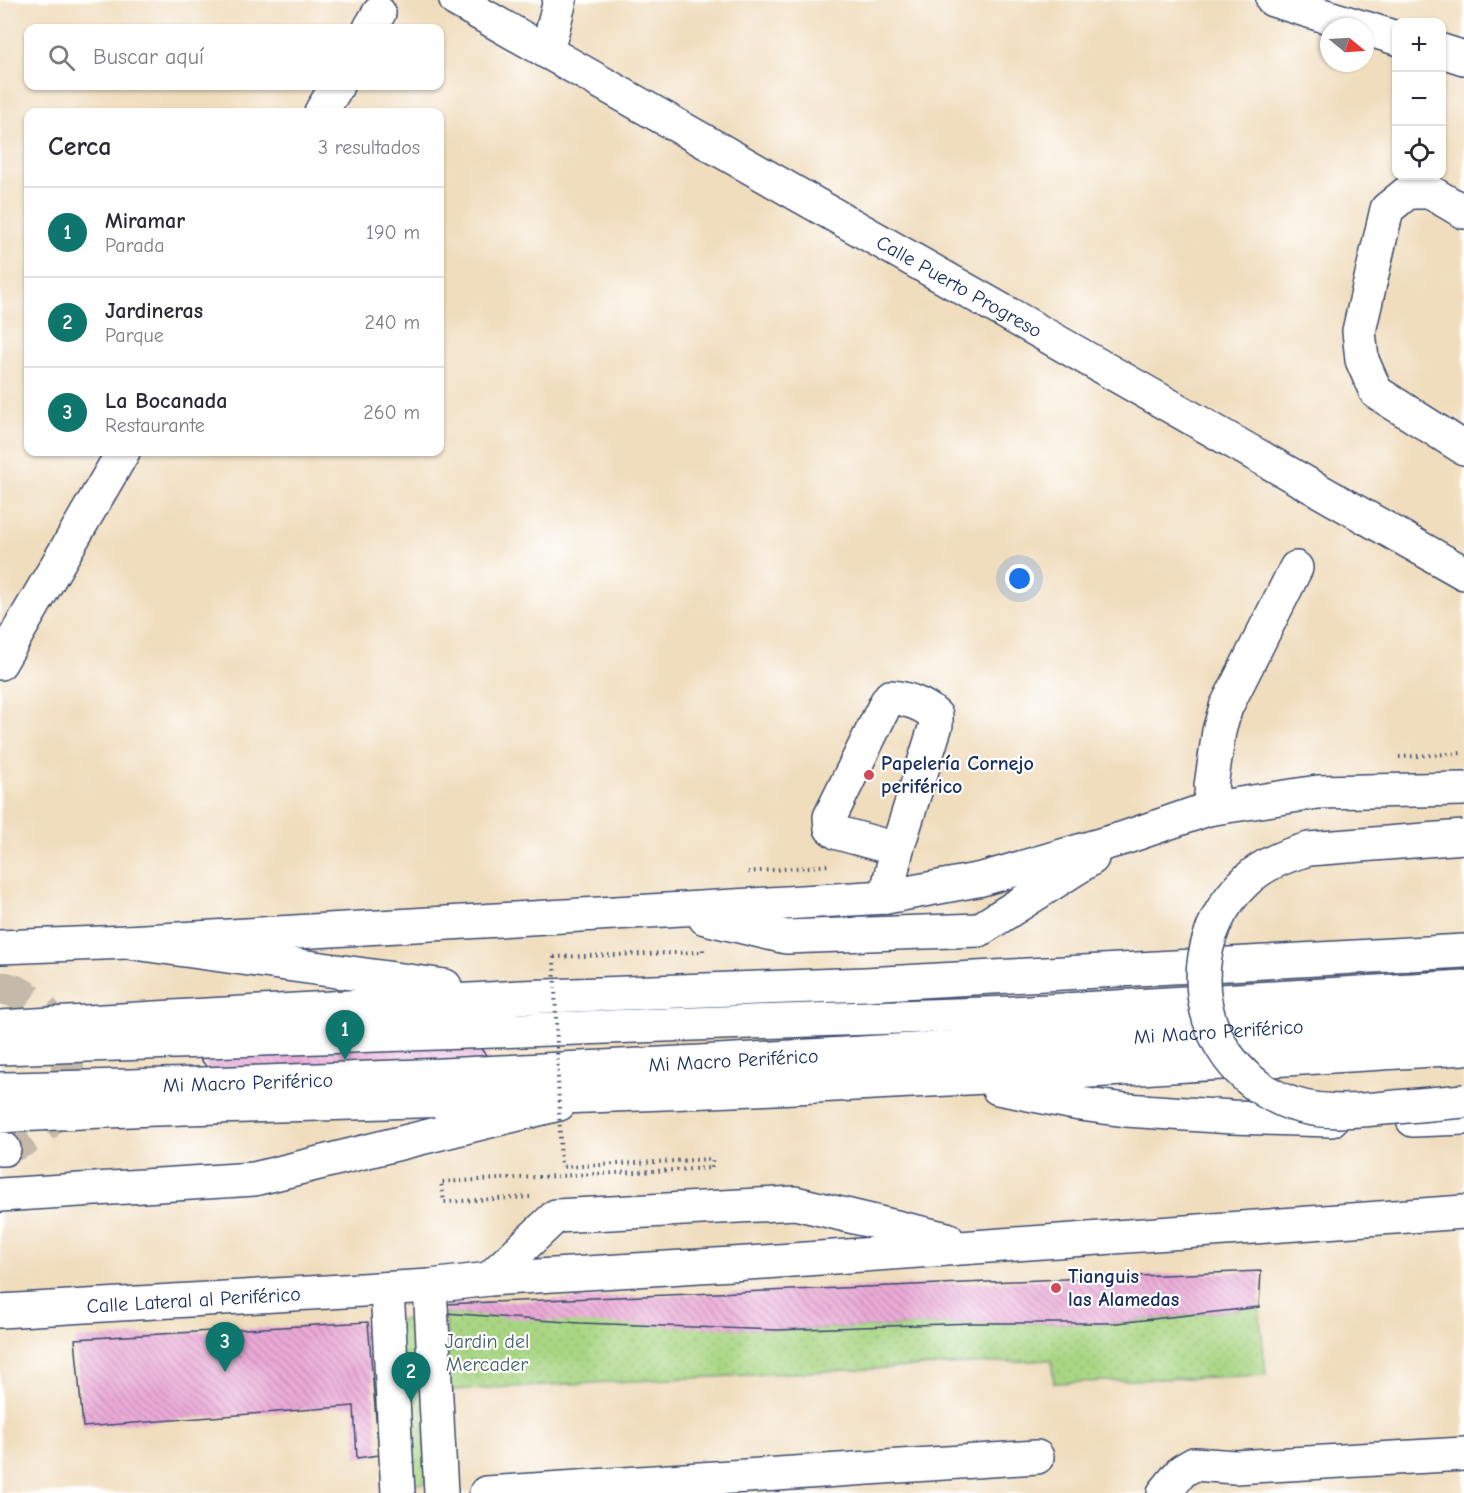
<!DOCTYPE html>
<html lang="es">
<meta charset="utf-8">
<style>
:root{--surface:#fff;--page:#f7f7f7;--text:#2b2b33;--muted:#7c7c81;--line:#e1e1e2;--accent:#0f766e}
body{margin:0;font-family:"Comic Neue",sans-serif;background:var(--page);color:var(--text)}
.controls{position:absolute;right:18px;top:18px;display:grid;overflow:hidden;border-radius:12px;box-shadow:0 2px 4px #0004}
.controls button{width:54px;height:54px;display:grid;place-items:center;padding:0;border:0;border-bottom:2px solid var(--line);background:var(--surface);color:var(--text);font:30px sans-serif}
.compass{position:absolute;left:1320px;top:18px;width:54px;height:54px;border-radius:50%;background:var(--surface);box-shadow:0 2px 4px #0004;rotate:108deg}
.you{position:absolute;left:1020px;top:579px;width:21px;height:21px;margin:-15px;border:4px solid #fff;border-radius:50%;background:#1a73e8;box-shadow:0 0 0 9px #1a73e833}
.badge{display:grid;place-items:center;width:39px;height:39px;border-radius:50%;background:var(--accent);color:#fff;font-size:20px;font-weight:700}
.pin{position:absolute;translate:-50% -50px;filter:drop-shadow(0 2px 3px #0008)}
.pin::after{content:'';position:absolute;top:32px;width:21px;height:18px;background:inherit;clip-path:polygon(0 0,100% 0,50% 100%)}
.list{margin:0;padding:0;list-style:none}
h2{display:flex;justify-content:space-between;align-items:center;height:78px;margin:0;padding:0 24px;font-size:26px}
h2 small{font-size:20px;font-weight:400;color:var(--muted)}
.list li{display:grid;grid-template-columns:39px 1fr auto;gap:18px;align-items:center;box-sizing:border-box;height:90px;padding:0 24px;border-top:2px solid var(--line)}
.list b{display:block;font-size:22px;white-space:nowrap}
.list p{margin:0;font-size:20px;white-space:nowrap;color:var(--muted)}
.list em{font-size:20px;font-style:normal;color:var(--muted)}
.icon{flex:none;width:33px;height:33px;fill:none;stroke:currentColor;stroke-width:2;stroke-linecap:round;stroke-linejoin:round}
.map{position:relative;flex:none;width:1464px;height:1493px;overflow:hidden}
.search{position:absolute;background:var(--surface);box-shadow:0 2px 4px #0004;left:24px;top:24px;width:420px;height:66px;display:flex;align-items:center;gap:15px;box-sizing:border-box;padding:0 21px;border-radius:12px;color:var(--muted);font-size:22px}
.panel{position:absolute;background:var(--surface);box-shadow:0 2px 4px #0004;left:24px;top:108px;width:420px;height:348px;border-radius:12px}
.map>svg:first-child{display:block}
.garden{fill:url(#garden-dots);stroke:#628270;stroke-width:1.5}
.building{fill:url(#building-back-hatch)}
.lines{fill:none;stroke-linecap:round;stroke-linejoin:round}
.major-tunnel{stroke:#c5baaa;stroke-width:33;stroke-dasharray:33 16;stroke-linecap:butt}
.minor-casing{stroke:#3b496c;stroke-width:36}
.major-casing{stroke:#3b496c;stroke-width:36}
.highway-casing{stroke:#3b496c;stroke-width:36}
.path{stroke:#3b496c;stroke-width:4;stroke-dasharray:1.5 4.5;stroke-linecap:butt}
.minor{stroke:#fff;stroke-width:33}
.major{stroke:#fff;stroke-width:33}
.highway{stroke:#fff;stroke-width:33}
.highway-bridge-casing{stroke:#3b496c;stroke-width:36;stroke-linecap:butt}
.path-bridge{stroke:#3b496c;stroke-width:4;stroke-dasharray:1.5 4.5;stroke-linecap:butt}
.highway-bridge{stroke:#fff;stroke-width:33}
.poi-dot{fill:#d1495b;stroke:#fff;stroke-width:2}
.labels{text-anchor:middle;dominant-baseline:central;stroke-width:4.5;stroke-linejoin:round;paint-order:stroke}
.street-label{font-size:20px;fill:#1b2f5e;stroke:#fff}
.poi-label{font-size:20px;font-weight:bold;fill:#1b2f5e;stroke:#fff;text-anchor:start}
.park-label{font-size:20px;fill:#466169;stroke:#fff}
</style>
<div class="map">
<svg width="1464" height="1493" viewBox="0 0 1464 1493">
<defs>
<pattern id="garden-dots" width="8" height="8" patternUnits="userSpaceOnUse" patternTransform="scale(1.5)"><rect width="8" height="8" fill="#a9d683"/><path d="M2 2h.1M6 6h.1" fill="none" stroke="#91b874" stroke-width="1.8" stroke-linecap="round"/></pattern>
<pattern id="building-back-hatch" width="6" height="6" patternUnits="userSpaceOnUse" patternTransform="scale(1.5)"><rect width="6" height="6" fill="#ecaad7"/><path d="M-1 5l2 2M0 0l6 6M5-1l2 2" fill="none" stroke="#be8bb2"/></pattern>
</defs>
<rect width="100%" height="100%" fill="#fff"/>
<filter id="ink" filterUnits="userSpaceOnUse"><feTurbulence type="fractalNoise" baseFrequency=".0167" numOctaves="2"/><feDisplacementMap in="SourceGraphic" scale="12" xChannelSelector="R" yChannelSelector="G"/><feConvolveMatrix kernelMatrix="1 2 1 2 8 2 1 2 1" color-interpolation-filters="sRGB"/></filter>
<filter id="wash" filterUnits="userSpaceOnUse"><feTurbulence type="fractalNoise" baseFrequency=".008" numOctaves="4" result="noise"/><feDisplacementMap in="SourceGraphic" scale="24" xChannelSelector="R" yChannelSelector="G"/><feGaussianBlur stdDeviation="1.35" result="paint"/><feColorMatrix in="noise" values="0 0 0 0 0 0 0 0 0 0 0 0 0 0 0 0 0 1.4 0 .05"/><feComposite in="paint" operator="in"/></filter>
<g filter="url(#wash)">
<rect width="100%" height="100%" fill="#f0ddbd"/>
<!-- garden -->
<g class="garden">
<path d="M1259,1307L1266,1375L1054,1383L1051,1360L451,1390L445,1313L777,1330L972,1323H1117Z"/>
<path d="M418,1319L427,1483L405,1485L395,1320Z"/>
</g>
<g id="blocks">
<!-- building -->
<g class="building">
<path d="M477,1044L494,1065L214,1076L197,1055Z"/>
<path d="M1261,1271L1259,1307L1117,1323H972L777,1330L580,1323L445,1313V1304Z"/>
<path d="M368,1322L379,1455L357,1458L354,1406L83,1427L75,1339Z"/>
</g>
</g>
</g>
<g filter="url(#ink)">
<use href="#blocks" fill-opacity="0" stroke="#3b496c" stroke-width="1.5"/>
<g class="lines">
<!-- major-tunnel -->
<path class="major-tunnel" d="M0,988C12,988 24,995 33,1002C72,1032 80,1085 47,1123C36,1136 20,1142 4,1149"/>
<defs>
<g id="minor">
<path id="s1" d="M456,0L1464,573"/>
<path d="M1273,0L1361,27"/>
<path d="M370,28L379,13"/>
<path d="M1365,28L1396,38"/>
<path d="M1442,51L1464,58"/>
<path d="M547,52L560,0"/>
<path d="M321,112L337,86"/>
<path d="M1464,212L1430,192H1408L1387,209L1359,331L1362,360L1376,392L1464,448"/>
<path d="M0,663L123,452"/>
<path d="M1208,809L1212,790L1211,786L1219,731L1226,707L1296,568"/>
<path d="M886,897L897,849L936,725V716C925,705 906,698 890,697L886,703L830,817L831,828L838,833L897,849"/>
<path d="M705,918L786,937L979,930L1092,858"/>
<path d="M0,947L127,942L886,897L982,879L1124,838L1208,809L1318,792L1464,789"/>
<path d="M0,1048L1012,1013L1464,987"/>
<path id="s2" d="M0,1089C167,1085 334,1081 501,1072C822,1057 1143,1036 1464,1016"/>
<path d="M489,1279L556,1216L795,1203L947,1239"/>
<path d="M430,1286L441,1493"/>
<path d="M387,1289L398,1493"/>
<path id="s3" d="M0,1311L430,1286L489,1279L764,1262L1464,1212"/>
<path d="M486,1493L1037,1457"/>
<path d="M1164,1493L1182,1471L1194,1464L1235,1467L1464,1454"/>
</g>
<g id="major">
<path d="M0,1149H4"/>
<path d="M0,1195L254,1179L559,1104"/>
</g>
<g id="highway">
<path d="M127,942L445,986"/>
<path d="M0,1027L521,997L865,984L1464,951"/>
<path d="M998,1088L1080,1104L1126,1110L1232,1117L1331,1120"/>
<path d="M0,1116C196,1105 393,1103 589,1096C881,1085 1172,1066 1464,1048"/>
<path d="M1413,1120L1464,1118"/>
</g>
</defs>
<!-- minor casing -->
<use href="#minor" class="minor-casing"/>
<!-- major casing -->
<use href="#major" class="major-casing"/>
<!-- highway casing -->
<use href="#highway" class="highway-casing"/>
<!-- path -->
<g class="path">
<path d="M1399,757L1464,753"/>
<path d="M748,872L830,865"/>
<path d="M554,957L703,952V949"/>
<path d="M530,1197L444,1202L441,1182L712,1168V1159L561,1167"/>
</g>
<!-- minor -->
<use href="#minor" class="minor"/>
<!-- major -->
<use href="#major" class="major"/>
<!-- highway -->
<use href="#highway" class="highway"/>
<defs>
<path id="highway-bridge" d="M1464,837L1309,849C1287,855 1265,863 1248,879C1177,943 1192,1058 1280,1099C1316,1116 1357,1111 1396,1107C1419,1105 1441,1103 1464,1101"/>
</defs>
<!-- highway-bridge casing -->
<use href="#highway-bridge" class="highway-bridge-casing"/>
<!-- path-bridge -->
<path class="path-bridge" d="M554,957L561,1167"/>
<!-- highway-bridge -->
<use href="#highway-bridge" class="highway-bridge"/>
</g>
</g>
<!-- markers -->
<g class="poi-dot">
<circle cx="869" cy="775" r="6"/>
<circle cx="1056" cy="1288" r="6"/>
</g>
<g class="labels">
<!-- street labels -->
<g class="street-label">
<text stroke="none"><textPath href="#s1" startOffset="579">Calle Puerto Progreso</textPath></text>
<text stroke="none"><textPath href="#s2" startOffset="1220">Mi Macro Periférico</textPath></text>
<text stroke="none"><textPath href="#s2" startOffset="734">Mi Macro Periférico</textPath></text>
<text stroke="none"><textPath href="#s2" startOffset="248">Mi Macro Periférico</textPath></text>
<text stroke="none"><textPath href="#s3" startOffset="194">Calle Lateral al Periférico</textPath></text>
</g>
<!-- poi labels -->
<g class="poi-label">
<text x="881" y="763">Papelería Cornejo<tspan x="881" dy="23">periférico</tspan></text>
<text x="1068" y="1276">Tianguis<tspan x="1068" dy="23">las Alamedas</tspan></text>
</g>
<!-- park labels -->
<g class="park-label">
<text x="487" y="1341">Jardin del<tspan x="487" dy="23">Mercader</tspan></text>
</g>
</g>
</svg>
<div class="controls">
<button>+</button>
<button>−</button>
<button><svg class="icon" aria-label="locate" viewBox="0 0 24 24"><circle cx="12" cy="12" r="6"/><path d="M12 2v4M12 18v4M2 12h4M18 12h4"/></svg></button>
</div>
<svg class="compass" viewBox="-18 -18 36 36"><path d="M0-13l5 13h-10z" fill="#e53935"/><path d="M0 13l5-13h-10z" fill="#7c7c81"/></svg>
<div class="you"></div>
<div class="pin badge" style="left:345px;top:1060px">1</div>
<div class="pin badge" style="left:411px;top:1402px">2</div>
<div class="pin badge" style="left:225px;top:1372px">3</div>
<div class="search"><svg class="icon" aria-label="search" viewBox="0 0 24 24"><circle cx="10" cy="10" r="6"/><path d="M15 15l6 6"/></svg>Buscar aquí</div>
<section class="panel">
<h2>Cerca<small>3 resultados</small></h2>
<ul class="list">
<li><span class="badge">1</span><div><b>Miramar</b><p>Parada</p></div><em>190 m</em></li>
<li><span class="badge">2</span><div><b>Jardineras</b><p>Parque</p></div><em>240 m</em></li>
<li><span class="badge">3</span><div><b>La Bocanada</b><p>Restaurante</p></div><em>260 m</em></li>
</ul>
</section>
</div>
